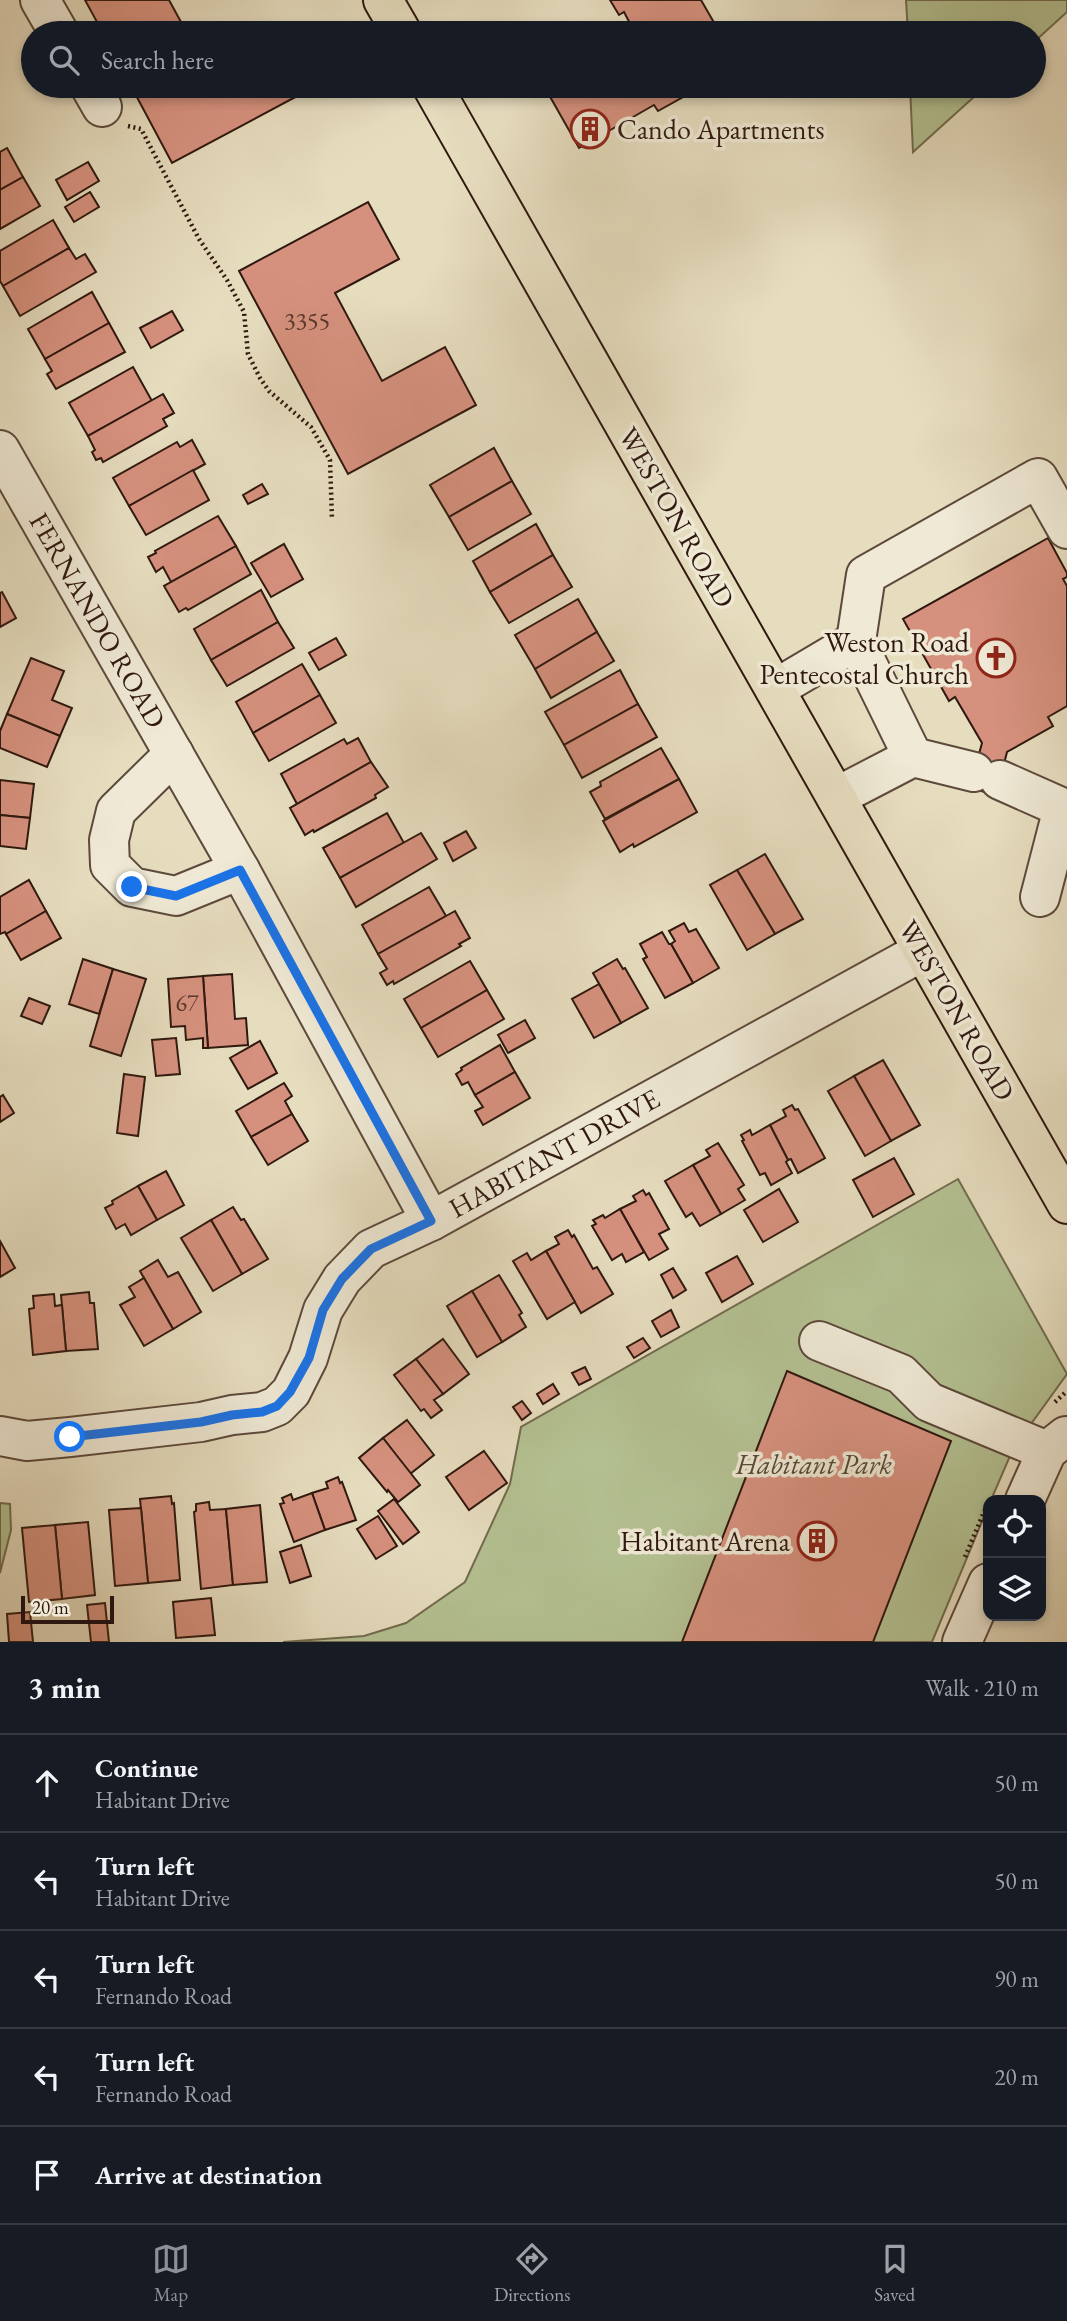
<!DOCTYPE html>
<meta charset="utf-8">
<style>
:root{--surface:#171b24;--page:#242831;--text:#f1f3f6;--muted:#9ea1a6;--line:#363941;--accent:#8c9099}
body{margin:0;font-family:"EB Garamond",serif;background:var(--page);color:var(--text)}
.controls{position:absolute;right:21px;bottom:21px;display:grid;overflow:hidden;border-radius:14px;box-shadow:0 4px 10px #0003}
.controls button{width:63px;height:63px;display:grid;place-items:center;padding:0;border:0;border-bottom:2px solid var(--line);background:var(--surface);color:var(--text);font:35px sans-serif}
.scale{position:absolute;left:21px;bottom:18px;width:93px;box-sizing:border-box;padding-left:7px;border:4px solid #2f180f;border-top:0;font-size:19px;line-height:24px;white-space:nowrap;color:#2f180f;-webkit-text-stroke:5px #efe9d5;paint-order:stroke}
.stop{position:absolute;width:21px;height:21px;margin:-16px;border:5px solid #1a73e8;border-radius:50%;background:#fff}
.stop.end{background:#1a73e8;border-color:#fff;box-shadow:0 2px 7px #0008}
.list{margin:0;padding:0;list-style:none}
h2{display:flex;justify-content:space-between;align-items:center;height:91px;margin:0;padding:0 28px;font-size:30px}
h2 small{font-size:23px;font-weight:400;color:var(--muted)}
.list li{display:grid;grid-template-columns:46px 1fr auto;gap:21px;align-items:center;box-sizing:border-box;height:98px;padding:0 28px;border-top:2px solid var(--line)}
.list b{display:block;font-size:26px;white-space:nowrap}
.list p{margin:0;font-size:23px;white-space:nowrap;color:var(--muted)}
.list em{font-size:23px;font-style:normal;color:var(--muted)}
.icon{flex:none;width:38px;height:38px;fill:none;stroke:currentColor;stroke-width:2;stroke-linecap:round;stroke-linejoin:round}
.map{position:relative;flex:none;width:1067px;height:1642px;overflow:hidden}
.search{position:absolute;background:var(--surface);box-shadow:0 4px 10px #0003;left:21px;right:21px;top:21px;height:77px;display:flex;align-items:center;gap:18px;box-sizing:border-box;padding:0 24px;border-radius:38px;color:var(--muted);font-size:26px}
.sheet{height:581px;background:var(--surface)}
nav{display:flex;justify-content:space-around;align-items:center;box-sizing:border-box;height:98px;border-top:2px solid var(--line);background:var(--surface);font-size:19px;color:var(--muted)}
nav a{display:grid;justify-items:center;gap:4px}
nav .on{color:var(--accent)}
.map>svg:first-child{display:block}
.green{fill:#b4c192;stroke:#726c50;stroke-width:2}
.building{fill:#d6917e;stroke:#2f180f;stroke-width:2}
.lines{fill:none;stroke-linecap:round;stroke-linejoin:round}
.minor-casing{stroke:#5d493b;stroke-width:42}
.major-casing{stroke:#2f180f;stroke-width:42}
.path{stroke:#2f180f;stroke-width:4.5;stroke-dasharray:2 3.5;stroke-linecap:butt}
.minor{stroke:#efe9d5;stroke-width:38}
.major{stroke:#e6ddbf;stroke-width:38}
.route{stroke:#1a73e8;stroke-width:9}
.labels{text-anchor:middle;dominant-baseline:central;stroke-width:7;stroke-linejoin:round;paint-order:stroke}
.number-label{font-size:24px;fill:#59362b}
.poi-label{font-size:28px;fill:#2f180f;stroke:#efe9d5;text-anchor:end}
.street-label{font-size:28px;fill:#2f180f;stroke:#efe9d5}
.park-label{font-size:28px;font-style:italic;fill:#574b36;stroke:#efe9d5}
</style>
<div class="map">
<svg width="1067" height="1642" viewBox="0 0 1067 1642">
<rect width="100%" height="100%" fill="#e6ddbf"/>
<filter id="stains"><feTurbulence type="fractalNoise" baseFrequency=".00286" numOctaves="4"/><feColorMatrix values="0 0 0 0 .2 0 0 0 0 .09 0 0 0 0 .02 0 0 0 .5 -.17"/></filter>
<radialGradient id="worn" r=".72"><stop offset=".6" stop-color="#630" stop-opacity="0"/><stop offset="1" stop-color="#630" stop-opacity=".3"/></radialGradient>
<!-- green -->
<g class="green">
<path d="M906,0H1067V12L1034,42V33H908Z"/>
<path d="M910,86H986L913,152Z"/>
<path d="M958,1179L1067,1374L1013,1449L991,1500H988V1507L932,1642H283L364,1636L406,1623L465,1582L510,1484L521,1427Z"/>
<path d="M0,1503L10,1504L11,1530L0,1573Z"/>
</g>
<!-- building -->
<g class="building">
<path d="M85,0H169L187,33H103Z"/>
<path d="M610,0H701L720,33H635L624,12L619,15Z"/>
<path d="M131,86H297L301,94L172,163Z"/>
<path d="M544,86H688L680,91L683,97L658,111L654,105L579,148Z"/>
<path d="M7,148L23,177L0,190V152Z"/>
<path d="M88,162L99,181L67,200L56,180Z"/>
<path d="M23,177L40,206L0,229V190Z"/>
<path d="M90,192L99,207L74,222L65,207Z"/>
<path d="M368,202L399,259L335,293L382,381L445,347L476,405L348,474L239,271Z"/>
<path d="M53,220L69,248L3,286L0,281V251Z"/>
<path d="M69,248L76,259L85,254L96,272L20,316L3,286Z"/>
<path d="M92,292L109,323L45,359L28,329Z"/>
<path d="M172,311L183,330L151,348L140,328Z"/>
<path d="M109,323L125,352L56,389L47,374L52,371L45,359Z"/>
<path d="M133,367L152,401L88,436L69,403Z"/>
<path d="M163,394L174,413L163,419L167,426L103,462L101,458L96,460L92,452L95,450L88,436Z"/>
<path d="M192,440L205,464L129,506L113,478L177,442L180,447Z"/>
<path d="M494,448L512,481L449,517L430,485Z"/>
<path d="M193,470L209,500L146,535L129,506Z"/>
<path d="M512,481L531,514L468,550L449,517Z"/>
<path d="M262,484L268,494L248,504L243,495Z"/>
<path d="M218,516L236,546L171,582L163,567L156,572L148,557L156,553L155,551Z"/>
<path d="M536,524L553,555L490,592L473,561Z"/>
<path d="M1048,538L1067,573V577L1063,579L1067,586V706L1048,717L1053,726L1007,752L996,796L970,787L982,743L955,697L949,701L903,619Z"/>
<path d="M284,544L303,579L271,597L251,563Z"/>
<path d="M236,546L251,574L188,610L186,608L179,612L164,586Z"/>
<path d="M553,555L572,587L509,623L490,592Z"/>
<path d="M261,590L278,622L211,660L194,629Z"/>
<path d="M2,592L16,618L0,627V593Z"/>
<path d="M578,599L597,632L535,669L515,635Z"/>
<path d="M278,622L294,648L227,686L211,660Z"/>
<path d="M597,632L614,661L551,698L535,669Z"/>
<path d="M336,638L346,655L319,670L309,653Z"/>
<path d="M31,658L64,671L52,700L72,708L60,736L7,714Z"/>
<path d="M302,664L320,695L253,733L236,702Z"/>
<path d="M620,670L638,704L564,745L545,712Z"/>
<path d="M320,695L336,723L269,761L253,733Z"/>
<path d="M638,704L657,737L582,778L564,745Z"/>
<path d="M7,714L60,736L47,767L0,748V731Z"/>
<path d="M358,738L371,762L297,804L281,774L344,739L347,744Z"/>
<path d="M661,748L679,779L605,819L590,792L601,786L600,782Z"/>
<path d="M371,762L388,787L375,795L376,798L314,832L313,830L305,835L290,808Z"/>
<path d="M679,779L697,812L634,847L633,844L620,852L603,821Z"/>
<path d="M0,780L34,784L30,818L0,815Z"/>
<path d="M387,813L404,843L340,878L323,848Z"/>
<path d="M0,815L30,818L26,849L0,846Z"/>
<path d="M466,831L476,848L453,861L444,843Z"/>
<path d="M421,833L437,859L356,907L340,878Z"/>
<path d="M765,854L803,919L775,934L737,870Z"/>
<path d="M737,870L775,934L747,950L710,885Z"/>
<path d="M29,880L46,911L6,934L5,932L0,934V897Z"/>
<path d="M429,887L446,916L378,954L362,925Z"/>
<path d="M46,911L61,938L21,960L6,934Z"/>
<path d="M455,911L470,938L459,944L461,946L394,984L393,981L387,985L380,973L387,969L378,954Z"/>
<path d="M684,923L689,932L696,929L719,968L693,983L671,944L675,941L669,931Z"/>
<path d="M662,932L669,944H671L693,983L665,998L643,959L647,957L640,944Z"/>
<path d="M83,959L113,969L99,1014L69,1004Z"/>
<path d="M617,959L623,969L625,968L648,1008L621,1023L593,973Z"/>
<path d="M470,961L487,990L421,1028L404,999Z"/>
<path d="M113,969L146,979L121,1056L90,1046Z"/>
<path d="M232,974L235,1019L246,1018L248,1045L208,1048L203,976Z"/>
<path d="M203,976L208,1048H203V1038L186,1040L185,1026L171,1027L168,979Z"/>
<path d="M599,984L621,1023L594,1038L572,999Z"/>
<path d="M487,990L504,1019L438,1057L421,1028Z"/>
<path d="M29,998L50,1006L42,1024L21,1016Z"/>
<path d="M525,1020L535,1038L508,1053L498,1035Z"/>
<path d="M176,1038L180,1074L156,1076L152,1040Z"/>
<path d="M260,1041L277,1073L248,1089L230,1058Z"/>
<path d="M500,1045L515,1072L475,1095L468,1082L462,1085L456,1074L462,1070L461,1068Z"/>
<path d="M883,1060L920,1125L891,1141L854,1076Z"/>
<path d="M515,1072L530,1098L483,1125L475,1111L483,1107L475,1095Z"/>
<path d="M124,1074L145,1077L138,1136L117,1133Z"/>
<path d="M854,1076L891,1141L865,1156L828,1091Z"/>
<path d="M284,1083L292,1096L285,1101L292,1114L251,1137L236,1111Z"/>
<path d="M3,1095L14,1113L0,1122V1097Z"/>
<path d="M792,1105L795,1110L798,1109L825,1158L798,1173L791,1159L788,1160L770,1125L786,1116L783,1110Z"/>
<path d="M292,1114L308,1141L268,1165L251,1137Z"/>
<path d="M770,1125L788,1160L786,1162L792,1173L771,1185L765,1173L760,1175L742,1141L744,1140L741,1135L750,1130L752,1135Z"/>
<path d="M718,1143L744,1185L738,1189L745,1200L721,1214L693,1165L710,1156L706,1150Z"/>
<path d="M894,1158L914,1194L873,1217L853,1180Z"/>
<path d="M693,1165L721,1214L700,1226L692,1213L686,1217L665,1181Z"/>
<path d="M166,1171L184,1205L157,1220L138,1186Z"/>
<path d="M138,1186L157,1220L131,1235L125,1224L116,1229L105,1208L113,1204L112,1201Z"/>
<path d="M779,1189L798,1222L763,1242L744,1210Z"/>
<path d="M643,1190L646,1195L649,1193L669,1229L659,1234L668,1249L649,1260L620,1209L636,1201L633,1196Z"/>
<path d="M233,1207L241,1220L244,1219L268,1259L242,1274L211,1220Z"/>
<path d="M620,1209L644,1252L626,1262L622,1254L612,1260L592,1226L596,1224L593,1220L603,1215L605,1218Z"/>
<path d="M211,1220L242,1274L213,1291L181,1238Z"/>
<path d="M568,1230L572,1237L574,1235L593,1269L597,1267L613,1294L581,1313L546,1251L559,1244L555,1237Z"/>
<path d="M0,1241L15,1268L0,1277Z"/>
<path d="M546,1251L575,1302L547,1319L513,1261L527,1253L531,1260Z"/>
<path d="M737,1256L753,1284L722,1302L706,1273Z"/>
<path d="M158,1260L168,1277L178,1272L201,1312L173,1329L140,1271Z"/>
<path d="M673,1268L686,1290L673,1298L661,1275Z"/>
<path d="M499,1275L522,1313L519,1315L526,1327L502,1342L472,1291Z"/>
<path d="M144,1278L173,1329L144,1346L120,1305L135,1297L129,1287Z"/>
<path d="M472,1291L502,1342L477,1357L447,1306Z"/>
<path d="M89,1292L90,1303H94L98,1349L66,1351L61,1295Z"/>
<path d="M54,1294L55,1306L62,1305L66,1351L33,1355L29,1309L34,1308L33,1296Z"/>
<path d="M671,1310L679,1327L661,1337L652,1321Z"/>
<path d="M643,1338L650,1348L634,1358L627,1347Z"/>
<path d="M443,1339L469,1374L443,1394L416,1359Z"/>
<path d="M416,1359L443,1394L434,1400L442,1410L431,1418L424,1409L421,1411L394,1375Z"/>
<path d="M585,1367L591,1379L579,1385L572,1373Z"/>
<path d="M787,1371L951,1441L873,1642H682Z"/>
<path d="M553,1384L559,1394L543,1404L537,1394Z"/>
<path d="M522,1401L531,1413L522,1420L513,1407Z"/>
<path d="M407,1420L434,1455L410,1474L383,1438Z"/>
<path d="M383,1438L420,1485L398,1502L388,1490L387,1492L359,1458Z"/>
<path d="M484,1451L507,1483L469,1510L446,1477Z"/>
<path d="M338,1477L340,1483L342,1482L356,1520L325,1530L312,1493L328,1488L326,1482Z"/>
<path d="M312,1493L325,1530L294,1542L280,1504L284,1503L282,1498L291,1494L293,1500Z"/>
<path d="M171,1496L172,1504L174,1503L180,1580L148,1583L140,1499Z"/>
<path d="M394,1499L419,1532L403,1544L378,1511Z"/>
<path d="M209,1502L210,1510L226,1509L233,1585L201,1589L194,1512L196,1511V1504Z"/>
<path d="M260,1505L267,1582L233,1585L226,1509Z"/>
<path d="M141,1508L148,1583L115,1586L109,1510Z"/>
<path d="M378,1516L397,1546L376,1559L357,1529Z"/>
<path d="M88,1522L95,1595L62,1599L55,1525Z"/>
<path d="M55,1525L62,1599L29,1602L22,1528Z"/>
<path d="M301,1545L311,1576L290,1583L280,1552Z"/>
<path d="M211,1598L215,1635L176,1638L173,1602Z"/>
<path d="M105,1603L109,1642H91L87,1605Z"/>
<path d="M30,1612L33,1642H9L7,1614Z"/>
</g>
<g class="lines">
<defs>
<g id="minor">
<path d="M40,0L59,33"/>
<path d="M90,86L102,107"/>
<path d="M0,450L240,870L431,1221"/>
<path d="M775,689L856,641"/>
<path d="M174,754L116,811L109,840L110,865L132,887L176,896L240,870"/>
<path d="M913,757L856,641L866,575L1038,478L1067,529"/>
<path d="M1000,780L1063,808L1040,897"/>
<path d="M836,797L913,757L974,772"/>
<path d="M819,1341L901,1374L929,1402L1047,1451"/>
<path d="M0,1436L27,1441L70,1437L201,1422L232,1415L262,1412L277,1406L291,1392L308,1358L323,1310L342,1279L371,1249L431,1221L923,951"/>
<path d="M1025,1500L1047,1451L1066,1436"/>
<path d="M962,1642L988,1583"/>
</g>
<g id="major">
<path d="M383,0L402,33"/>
<path d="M432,86L1067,1204"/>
</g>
</defs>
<!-- minor casing -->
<use href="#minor" class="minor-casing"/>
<!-- major casing -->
<use href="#major" class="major-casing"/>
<!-- path -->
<g class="path">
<path d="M128,126L141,129L199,239L227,280L244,312L248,354L260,378L269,391L311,427L330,460L332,520"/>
<path d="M1055,1402L1067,1391"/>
<path d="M965,1557L990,1498"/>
</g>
<!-- minor -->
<use href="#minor" class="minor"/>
<!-- major -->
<use href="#major" class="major"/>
</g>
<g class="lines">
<!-- route -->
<path class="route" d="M70,1437L201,1422L232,1415L262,1412L277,1406L290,1392L309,1358L323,1310L342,1279L371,1249L431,1221L240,870L176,896L132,887"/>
</g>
<!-- icons -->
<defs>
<symbol id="building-ring" viewBox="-11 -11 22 22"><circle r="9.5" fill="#efe9d5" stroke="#8f2418" stroke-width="1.5"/><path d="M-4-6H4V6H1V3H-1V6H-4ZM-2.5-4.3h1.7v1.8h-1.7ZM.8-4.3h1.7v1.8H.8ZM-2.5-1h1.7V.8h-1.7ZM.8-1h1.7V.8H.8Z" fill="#8f2418"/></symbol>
<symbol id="church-ring" viewBox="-11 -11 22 22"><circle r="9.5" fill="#efe9d5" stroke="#8f2418" stroke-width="1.5"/><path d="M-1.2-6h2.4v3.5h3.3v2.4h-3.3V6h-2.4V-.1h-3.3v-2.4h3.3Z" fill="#8f2418"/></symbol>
</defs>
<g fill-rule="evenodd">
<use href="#building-ring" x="568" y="107" width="44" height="44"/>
<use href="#church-ring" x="974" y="636" width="44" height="44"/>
<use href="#building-ring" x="795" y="1519" width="44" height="44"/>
</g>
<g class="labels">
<!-- number labels -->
<g class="number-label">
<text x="307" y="320">3355</text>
<text x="187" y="1002">67</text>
</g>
<!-- poi labels -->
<g class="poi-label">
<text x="617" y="129" text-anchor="start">Cando Apartments</text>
<text x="969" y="642">Weston Road<tspan x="969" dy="32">Pentecostal Church</tspan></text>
<text x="790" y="1541">Habitant Arena</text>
</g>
<!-- street labels -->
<g class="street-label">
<text transform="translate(677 517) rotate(60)">WESTON ROAD</text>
<text transform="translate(98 620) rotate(60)">FERNANDO ROAD</text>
<text transform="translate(957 1010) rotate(60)">WESTON ROAD</text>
<text transform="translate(554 1153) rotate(-29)">HABITANT DRIVE</text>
</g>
<!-- park labels -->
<g class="park-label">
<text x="814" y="1464">Habitant Park</text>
</g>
</g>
<rect width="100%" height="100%" filter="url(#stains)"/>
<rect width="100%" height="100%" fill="url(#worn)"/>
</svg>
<div class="controls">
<button><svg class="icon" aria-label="locate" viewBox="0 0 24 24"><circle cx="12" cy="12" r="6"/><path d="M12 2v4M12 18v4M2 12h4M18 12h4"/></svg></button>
<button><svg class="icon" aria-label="layers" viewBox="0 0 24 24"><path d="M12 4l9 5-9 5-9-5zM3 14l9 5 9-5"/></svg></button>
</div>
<div class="scale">20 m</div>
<div class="stop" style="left:70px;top:1437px"></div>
<div class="stop end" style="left:132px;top:887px"></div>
<div class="search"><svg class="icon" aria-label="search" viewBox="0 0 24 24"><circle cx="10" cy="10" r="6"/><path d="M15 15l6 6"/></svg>Search here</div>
</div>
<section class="sheet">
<h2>3 min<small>Walk · 210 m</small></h2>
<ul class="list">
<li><svg class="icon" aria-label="ahead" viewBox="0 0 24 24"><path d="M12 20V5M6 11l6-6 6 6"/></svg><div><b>Continue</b><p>Habitant Drive</p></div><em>50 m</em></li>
<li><svg class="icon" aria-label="left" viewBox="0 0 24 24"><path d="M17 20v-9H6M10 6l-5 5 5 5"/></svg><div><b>Turn left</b><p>Habitant Drive</p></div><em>50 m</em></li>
<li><svg class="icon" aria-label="left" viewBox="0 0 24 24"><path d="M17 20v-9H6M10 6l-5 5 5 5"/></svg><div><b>Turn left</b><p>Fernando Road</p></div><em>90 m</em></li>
<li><svg class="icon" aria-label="left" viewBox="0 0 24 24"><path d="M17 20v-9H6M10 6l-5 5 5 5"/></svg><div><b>Turn left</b><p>Fernando Road</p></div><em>20 m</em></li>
<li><svg class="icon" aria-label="arrive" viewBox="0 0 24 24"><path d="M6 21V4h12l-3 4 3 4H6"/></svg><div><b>Arrive at destination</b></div></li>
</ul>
</section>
<nav>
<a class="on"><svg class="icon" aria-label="map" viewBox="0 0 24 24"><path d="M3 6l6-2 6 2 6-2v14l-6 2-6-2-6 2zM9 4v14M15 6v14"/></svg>Map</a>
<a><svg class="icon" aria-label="directions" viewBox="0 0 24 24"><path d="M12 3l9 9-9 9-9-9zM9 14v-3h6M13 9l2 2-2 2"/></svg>Directions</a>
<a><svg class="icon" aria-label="saved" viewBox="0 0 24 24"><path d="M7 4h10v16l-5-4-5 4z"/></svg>Saved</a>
</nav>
